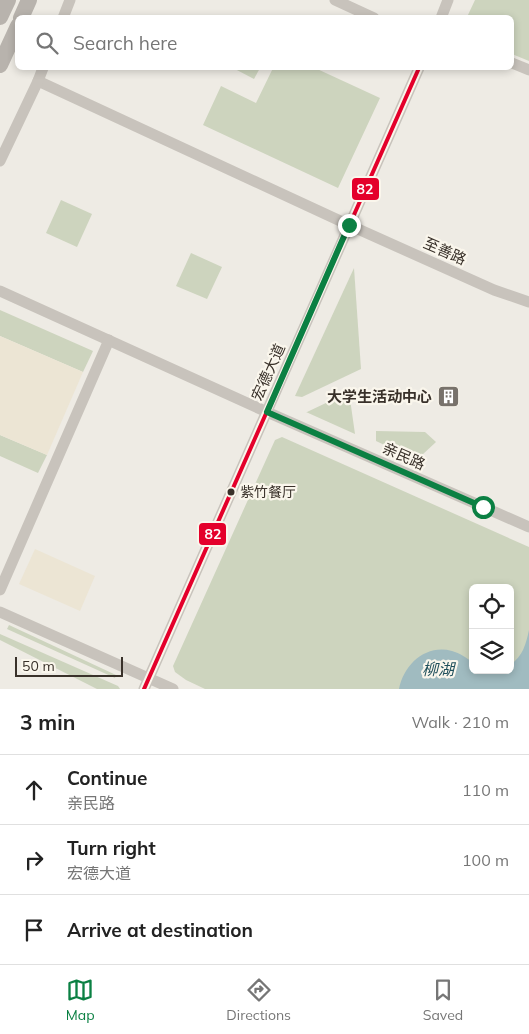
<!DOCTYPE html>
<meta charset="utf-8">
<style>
:root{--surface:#fff;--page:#f6f6f6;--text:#222;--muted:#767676;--line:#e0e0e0;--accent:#0b8043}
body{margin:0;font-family:Mulish,"Noto Sans SC",sans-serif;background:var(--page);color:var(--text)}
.controls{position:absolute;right:15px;bottom:15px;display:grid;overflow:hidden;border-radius:8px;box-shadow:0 2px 8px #0003}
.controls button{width:45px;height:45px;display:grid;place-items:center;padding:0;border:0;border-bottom:1px solid var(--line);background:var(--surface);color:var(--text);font:25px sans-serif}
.scale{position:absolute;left:15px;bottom:12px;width:108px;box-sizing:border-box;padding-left:5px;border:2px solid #39312a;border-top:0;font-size:14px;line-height:18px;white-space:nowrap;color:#39312a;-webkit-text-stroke:4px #faf6ec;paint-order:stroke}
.stop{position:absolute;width:15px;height:15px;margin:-11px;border:4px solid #0b8043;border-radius:50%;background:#fff}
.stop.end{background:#0b8043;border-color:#fff;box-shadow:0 1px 5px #0008}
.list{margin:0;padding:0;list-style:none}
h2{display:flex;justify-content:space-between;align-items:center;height:65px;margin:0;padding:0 20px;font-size:21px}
h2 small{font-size:16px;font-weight:400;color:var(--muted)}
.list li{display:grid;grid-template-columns:32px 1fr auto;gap:15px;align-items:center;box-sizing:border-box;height:70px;padding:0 20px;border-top:1px solid var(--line)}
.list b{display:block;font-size:19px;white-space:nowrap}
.list p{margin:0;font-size:16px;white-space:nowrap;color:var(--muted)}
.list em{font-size:16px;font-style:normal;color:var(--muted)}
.icon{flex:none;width:28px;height:28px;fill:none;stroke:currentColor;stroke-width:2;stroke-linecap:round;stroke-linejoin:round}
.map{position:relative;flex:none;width:529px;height:689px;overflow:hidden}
.search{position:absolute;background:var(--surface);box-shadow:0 2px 8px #0003;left:15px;right:15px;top:15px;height:55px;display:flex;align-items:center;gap:12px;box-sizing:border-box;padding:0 18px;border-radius:8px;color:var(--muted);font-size:19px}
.sheet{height:275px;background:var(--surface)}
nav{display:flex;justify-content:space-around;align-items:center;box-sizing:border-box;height:70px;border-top:1px solid var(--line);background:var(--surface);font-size:14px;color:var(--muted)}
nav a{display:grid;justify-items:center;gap:2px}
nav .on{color:var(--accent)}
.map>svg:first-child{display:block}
.green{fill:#cdd4be;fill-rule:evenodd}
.plaza{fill:#ece5d4}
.water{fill:#a0bbc0}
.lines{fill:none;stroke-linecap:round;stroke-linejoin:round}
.street{stroke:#c8c3bc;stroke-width:11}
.secondary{stroke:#b8b3ad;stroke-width:16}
.bus-1-casing{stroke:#faf6ec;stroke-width:8}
.bus-1{stroke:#e4002b;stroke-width:4}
.route{stroke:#0b8043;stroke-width:6}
.bus-dot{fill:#39312a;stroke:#faf6ec;stroke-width:2}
.labels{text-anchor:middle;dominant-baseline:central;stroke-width:4.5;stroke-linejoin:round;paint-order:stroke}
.bus-label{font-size:14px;fill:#39312a;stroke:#faf6ec;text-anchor:start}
.street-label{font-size:15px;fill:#39312a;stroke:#faf6ec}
.poi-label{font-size:15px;font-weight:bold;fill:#39312a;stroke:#faf6ec;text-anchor:end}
.water-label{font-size:16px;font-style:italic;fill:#1f4f5b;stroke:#faf6ec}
.line-badge{stroke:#faf6ec;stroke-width:2}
.badge-label{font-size:14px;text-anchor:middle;font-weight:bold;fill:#fff}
</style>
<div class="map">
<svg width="529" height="689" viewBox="0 0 529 689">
<rect width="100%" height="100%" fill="#eeebe4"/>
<!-- green -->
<g class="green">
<path d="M475,0H529V61L512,54V18L467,17Z"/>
<path d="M233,68H260L254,79Z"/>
<path d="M273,68H315L380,98L338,188L203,125L221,86L256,103Z"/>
<path d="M61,200L92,214L77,247L46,233Z"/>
<path d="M191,253L222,267L207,299L176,286Z"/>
<path d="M354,268L361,369L302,397L295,396Z"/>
<path d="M0,310L93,351L83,372L0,336Z"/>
<path d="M349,392L355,434L306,412H307Z"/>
<path d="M376,431L425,432L436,442L422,455L408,456L376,441Z"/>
<path d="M0,435L47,455L38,473L0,456Z"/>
<path d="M282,437L529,547V689H205L186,680L175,672L173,666L275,440ZM473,588H510V670H473Z"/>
<path d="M9,625L116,675L115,678L7,629Z"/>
<path d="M0,634L118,686L120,689H97L0,640Z"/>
</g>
<!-- plaza -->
<g class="plaza">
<path d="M0,336L83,372L47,455L0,435Z"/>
<path d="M35,549L95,576L80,611L19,584Z"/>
</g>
<!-- water -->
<path class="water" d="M529,630V689H399C404,664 426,644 452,651C460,653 466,658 473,662V670H510V665C523,656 526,644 529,630Z"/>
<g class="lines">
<!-- street -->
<g class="street">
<path d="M335,0L374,18"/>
<path d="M63,18L70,0"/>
<path d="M441,18L448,0"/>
<path d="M512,63L529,70"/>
<path d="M43,68L38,81L349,225L494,290L529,302"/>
<path d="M0,161L38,81"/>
<path d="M0,291L267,412L529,527"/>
<path d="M0,590L109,340"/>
<path d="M0,612L173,689"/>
<path d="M144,689L419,68"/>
</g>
<!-- secondary -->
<g class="secondary">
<path d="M0,17L8,0"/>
<path d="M21,18L29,0"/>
<path d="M0,65L18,26"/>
</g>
<defs>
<path id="bus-1" d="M144,689L419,68"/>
</defs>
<!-- bus-1 casing -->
<use href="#bus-1" class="bus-1-casing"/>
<!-- bus-1 -->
<use href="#bus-1" class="bus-1"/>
</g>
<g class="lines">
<!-- route -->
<path class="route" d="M349,225L267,412L483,507"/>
</g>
<!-- icons -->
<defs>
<symbol id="building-square" viewBox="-11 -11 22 22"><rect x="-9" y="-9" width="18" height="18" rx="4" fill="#78726b" stroke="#faf6ec"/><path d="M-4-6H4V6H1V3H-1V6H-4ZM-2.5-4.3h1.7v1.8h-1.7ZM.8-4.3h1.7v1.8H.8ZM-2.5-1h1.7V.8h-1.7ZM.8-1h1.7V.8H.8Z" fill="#fff"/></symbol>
</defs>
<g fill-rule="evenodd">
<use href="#building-square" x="436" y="384" width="25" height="25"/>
</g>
<!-- markers -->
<circle class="bus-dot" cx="231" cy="492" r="4.5"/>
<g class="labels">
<!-- bus labels -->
<g class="bus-label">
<text x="240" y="492">紫竹餐厅</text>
</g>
<!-- street labels -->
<g class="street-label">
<text transform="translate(445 251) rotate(24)">至善路</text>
<text transform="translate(268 372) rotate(-66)">宏德大道</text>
<text transform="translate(404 456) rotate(24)">亲民路</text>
</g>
<!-- poi labels -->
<g class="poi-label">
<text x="432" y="396">大学生活动中心</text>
</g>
<!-- water labels -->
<g class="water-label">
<text x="438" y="669">柳湖</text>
</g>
</g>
<g class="line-badge">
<rect x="351" y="177" width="29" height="24" rx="5" fill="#e4002b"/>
<rect x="198" y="522" width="29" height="24" rx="5" fill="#e4002b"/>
</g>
<g class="badge-label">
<text x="365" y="194">82</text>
<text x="213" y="539">82</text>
</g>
</svg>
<div class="controls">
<button><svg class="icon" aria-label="locate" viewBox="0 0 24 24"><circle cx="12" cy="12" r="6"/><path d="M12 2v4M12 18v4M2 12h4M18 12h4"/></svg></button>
<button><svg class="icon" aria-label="layers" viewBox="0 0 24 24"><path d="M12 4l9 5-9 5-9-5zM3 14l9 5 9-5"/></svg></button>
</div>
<div class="scale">50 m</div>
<div class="stop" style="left:483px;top:507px"></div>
<div class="stop end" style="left:349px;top:225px"></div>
<div class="search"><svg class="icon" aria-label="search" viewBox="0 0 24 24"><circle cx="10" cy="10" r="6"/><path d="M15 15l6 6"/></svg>Search here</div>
</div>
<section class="sheet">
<h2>3 min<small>Walk · 210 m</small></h2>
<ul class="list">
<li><svg class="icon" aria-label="ahead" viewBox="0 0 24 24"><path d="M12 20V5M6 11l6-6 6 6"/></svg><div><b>Continue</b><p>亲民路</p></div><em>110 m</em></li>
<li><svg class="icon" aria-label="right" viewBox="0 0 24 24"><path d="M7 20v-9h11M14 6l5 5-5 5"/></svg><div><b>Turn right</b><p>宏德大道</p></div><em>100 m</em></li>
<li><svg class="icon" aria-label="arrive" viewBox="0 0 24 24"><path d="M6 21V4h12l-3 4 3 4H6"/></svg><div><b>Arrive at destination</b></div></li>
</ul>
</section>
<nav>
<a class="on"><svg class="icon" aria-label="map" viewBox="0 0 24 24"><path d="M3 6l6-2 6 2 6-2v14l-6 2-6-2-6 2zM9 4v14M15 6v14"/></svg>Map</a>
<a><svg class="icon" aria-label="directions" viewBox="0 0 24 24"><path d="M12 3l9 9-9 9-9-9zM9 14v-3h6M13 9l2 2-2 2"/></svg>Directions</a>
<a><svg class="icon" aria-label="saved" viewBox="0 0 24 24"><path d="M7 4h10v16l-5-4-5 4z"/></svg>Saved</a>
</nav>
